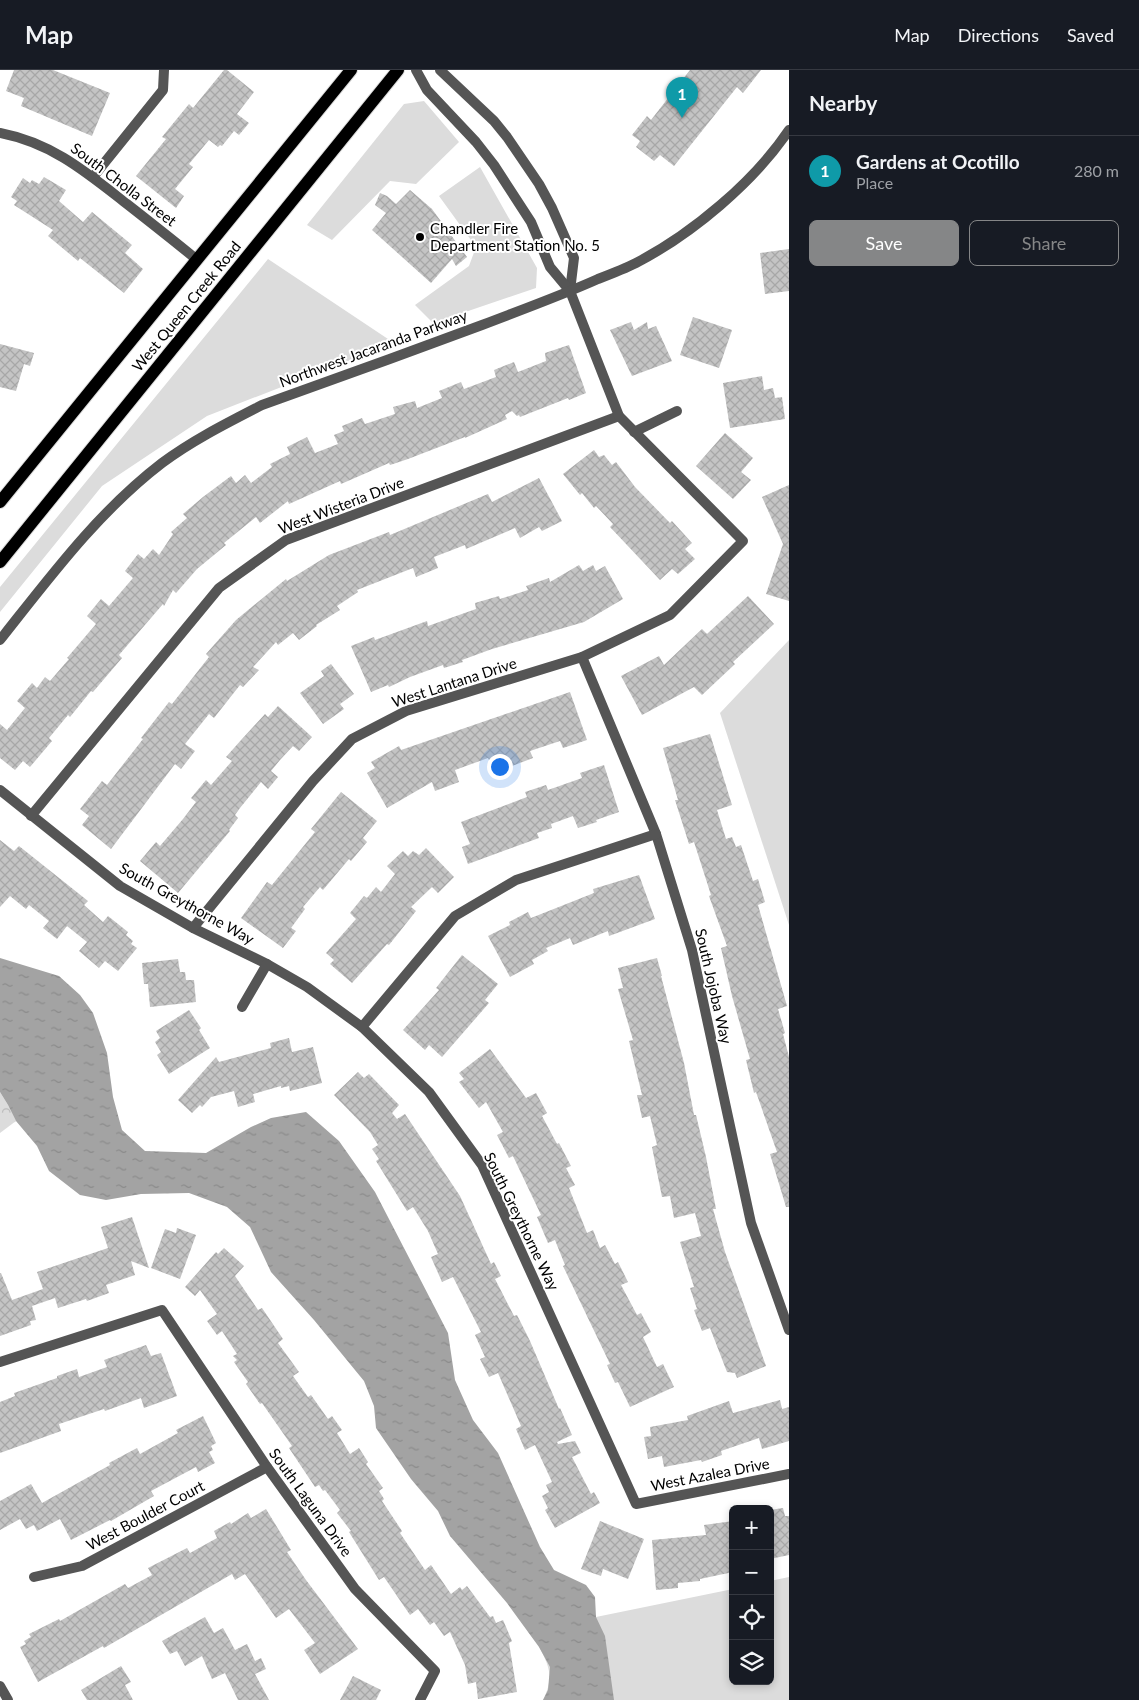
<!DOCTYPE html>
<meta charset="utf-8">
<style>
:root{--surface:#171b24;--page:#242831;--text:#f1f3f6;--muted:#9ea1a6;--line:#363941;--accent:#858687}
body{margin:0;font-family:Lato,sans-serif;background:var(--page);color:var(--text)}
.controls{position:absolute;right:15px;bottom:15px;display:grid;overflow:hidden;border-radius:8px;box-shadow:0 2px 8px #0003}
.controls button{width:45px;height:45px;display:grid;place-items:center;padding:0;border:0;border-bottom:1px solid var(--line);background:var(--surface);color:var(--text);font:25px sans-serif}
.you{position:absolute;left:499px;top:696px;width:18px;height:18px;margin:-12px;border:4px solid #fff;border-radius:50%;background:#1a73e8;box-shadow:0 0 0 8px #1a73e833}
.badge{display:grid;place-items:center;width:32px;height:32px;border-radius:50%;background:var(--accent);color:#fff;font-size:16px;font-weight:700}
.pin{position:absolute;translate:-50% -41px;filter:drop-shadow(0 1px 2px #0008)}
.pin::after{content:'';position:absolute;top:26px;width:18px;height:15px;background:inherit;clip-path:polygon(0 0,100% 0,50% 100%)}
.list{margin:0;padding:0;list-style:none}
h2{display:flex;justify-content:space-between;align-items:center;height:65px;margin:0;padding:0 20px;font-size:21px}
h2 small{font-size:16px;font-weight:400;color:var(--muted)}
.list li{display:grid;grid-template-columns:32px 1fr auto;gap:15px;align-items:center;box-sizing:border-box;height:70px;padding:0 20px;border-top:1px solid var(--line)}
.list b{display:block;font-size:19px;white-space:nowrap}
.list p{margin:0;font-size:16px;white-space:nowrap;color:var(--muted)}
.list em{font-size:16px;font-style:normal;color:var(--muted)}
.actions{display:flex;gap:10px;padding:15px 20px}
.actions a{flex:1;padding:11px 0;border:1px solid var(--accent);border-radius:8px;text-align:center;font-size:18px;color:var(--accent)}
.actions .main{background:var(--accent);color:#fff}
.icon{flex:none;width:28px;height:28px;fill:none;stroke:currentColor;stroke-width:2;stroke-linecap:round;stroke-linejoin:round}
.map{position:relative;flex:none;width:789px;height:1630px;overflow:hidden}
header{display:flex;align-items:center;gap:30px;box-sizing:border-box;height:70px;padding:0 25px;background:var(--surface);border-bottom:1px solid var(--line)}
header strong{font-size:24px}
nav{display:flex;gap:28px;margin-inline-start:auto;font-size:18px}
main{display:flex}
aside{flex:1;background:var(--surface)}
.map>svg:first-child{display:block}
.green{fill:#dcdcdc}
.park{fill:url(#park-crowns)}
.water{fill:url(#water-ripples)}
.building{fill:url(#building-cross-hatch)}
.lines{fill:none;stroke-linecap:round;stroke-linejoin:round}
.primary-casing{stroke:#dbdbdb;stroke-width:14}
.minor{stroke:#555;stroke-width:10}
.tertiary{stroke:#555;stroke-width:10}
.primary{stroke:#000;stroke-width:12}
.poi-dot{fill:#000;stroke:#fff;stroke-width:2}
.labels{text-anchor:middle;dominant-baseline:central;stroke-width:4;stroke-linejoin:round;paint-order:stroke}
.street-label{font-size:15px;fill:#000;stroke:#fff}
.poi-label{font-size:15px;fill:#000;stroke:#fff;text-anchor:start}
</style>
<header>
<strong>Map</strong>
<nav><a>Map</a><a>Directions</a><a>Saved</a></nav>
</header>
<main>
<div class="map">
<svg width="789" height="1630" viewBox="0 0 789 1630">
<defs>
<pattern id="park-crowns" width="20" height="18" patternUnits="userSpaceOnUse" patternTransform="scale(1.25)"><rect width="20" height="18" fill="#dcdcdc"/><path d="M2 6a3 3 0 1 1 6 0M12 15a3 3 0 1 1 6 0" fill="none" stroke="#bbb"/></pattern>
<pattern id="water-ripples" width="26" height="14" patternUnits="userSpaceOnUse" patternTransform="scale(1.25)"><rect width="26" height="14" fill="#a3a3a3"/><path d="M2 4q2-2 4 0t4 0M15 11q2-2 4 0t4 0" fill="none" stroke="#8b8b8b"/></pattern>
<pattern id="building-cross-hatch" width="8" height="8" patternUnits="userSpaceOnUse" patternTransform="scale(1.25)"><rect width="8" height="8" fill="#c4c4c4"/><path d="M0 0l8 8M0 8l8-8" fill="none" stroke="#a7a7a7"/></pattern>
</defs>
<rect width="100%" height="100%" fill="#fff"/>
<!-- green -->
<g class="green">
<path d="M424,31L459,72L416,114L390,111L332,170L307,155L404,34Z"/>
<path d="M480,97L537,198L536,218L433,253L415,235L469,196L476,177L439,126Z"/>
<path d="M268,189L394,273L207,346L102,416L0,542V517Z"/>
<path d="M789,570V855L720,643Z"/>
<path d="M789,1507V1630H543C554,1608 550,1597 539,1577L596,1547L733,1519V1611H770V1511Z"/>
</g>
<!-- park -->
<path class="park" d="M0,1022L8,1035L16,1051L0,1063Z"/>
<!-- water -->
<path class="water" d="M0,888L59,906L80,925L93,943L107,983L113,1027L122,1060L145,1081L206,1083L251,1057L271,1048L306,1042L339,1071L375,1122L448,1263L455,1310L473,1350L498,1383L540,1477L554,1500L586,1515L595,1527L596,1547L605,1566L614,1630H543L548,1620L550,1597L539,1577L507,1533L450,1466L438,1441L411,1409L376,1358L374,1336L364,1311L314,1250L271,1202L250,1157L227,1137L189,1123L141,1124L106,1130L80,1125L49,1101L37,1076L16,1051L8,1035L0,1022Z"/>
<!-- building -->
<g class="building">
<path d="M14,0H53L110,23L92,66L21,36L24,28L6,21Z"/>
<path d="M224,0H227L254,22L237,44L249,53L239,65L234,61L222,76L220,75L218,77L209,70L189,94L193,97L175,119L184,126L176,138L136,106L166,69L162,67L189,34L193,38Z"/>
<path d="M690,0H761L743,23L737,17L674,96L660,85L654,91L636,77L640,71L632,65L647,46L651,50Z"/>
<path d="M44,107L66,120L59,131L83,152L92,142L132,175L125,183L143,199L124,223L80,188L78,191L48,166L53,160L14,135L17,131L11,127L23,108L30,113L32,110L39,114Z"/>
<path d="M410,120L432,139L467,187L456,196L452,189L431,213L372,160L386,143L375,135L380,123L387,126L396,134Z"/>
<path d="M789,179V221L765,224L760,183Z"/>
<path d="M693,247L732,260L719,298L680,285Z"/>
<path d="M631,252L634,260L647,252L648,259L656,256L672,291L632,306L610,260Z"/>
<path d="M0,274L34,283L30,296L24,294L16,321L0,317Z"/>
<path d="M569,275L586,323L569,330L568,328L520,347L519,345L517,346L512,341L505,345L507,349L465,368V367L408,389L390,395L389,393L341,414L340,411L289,434L288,431L260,453L256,447L224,473L226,475L197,499L176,523L173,520L164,536L163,534L119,585L122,588L93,622L91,621L70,647L68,645L49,668L52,671L30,697L23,691L15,700L0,688V654L7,660L25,638L17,631L32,613L37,618L45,607L50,611L69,589L67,588L96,554L87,546L101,529L109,536L133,508L125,501L138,484L144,489L153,479L159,485L173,464L171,462L187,448L183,444L203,427L231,406L236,413L245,405L251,413L272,397L270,394L290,384L287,377L307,367L315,383L338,374L334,365L344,361L342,356L362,348L365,354L395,344L393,337L415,331L417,338L442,328L439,321L461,312L464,319L496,307L494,300L514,292L518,302L546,291L545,283Z"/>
<path d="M762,306L764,320L773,318L775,328L782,327L785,349L730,358L723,313Z"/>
<path d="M725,363L753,388L741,402L751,410L733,429L696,396Z"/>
<path d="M594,380L599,387L604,385L612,395L616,392L635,417L670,453L672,451L692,473L685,479L695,489L678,504L672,499L660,510L610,457L613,454L596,436L594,438L582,423L580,425L563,404Z"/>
<path d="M539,408L562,451L542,461L539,457L520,468L515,458L466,479L465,475L434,487L438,498L416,507L413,498L357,520L358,522L337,536L340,540L316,555L317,556L299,570L293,563L278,575L276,572L253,597L259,600L243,617L240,615L214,648L209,644L185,674L195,681L181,699L175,694L111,779L82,755L89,746L80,739L102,711L107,715L143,669L141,668L169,632L172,634L209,587L206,584L236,550L286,509L287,511L329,485L389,462L390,465L488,424L492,432Z"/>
<path d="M789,415V531L766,524L783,474L762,427Z"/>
<path d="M579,495L583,501L593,495L596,501L605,496L623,529L584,552L492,579L462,590L463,592L444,598L443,595L410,607L389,617L388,615L371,622L351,576L374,567L375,570L427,551L428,556L476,539L475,533L499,526L500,529L528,520L526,516L549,508L550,512Z"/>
<path d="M748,526L774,554L733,592L735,594L702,625L694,617L642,645L621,606L659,586L664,595L702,559L707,564Z"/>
<path d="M331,594L354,624L340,634L344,639L323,654L300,623L324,606L321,601Z"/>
<path d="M570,622L587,670L563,678L560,671L530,681L533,688L512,696L510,691L497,696L494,688L489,690L488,688L455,700L459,712L435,721L432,712L387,738L367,703L375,698L371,692L399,676L401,680Z"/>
<path d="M278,636L312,667L299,681L293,676L280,690L271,701L278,707L268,719L261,712L240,738L235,745L238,748L229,760L230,761L178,823L140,791L156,772L160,776L183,749L196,732L191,728L206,710L211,715L232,691L226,687L242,669L265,644L268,647Z"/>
<path d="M710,664L732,735L717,740L726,769L732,767L736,777L741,775L753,811L758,809L765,832L758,835L787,936L778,939L785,963L783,964L789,987V1137H786L770,1084L777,1082L756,1022L754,1023L746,990L750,989L732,926L721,878L727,876L709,826L711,825L694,772L689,774L675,730H678L663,678Z"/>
<path d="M604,695L619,742L596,750L597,752L578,758L573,746L551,754L552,758L537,763L539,768L468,794L462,777L470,774L461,752L527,727L525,722L546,715L548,720L582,708L580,703Z"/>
<path d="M341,722L377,751L363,768L367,772L351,791L349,789L323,820L320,817L303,837L305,839L291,858L296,861L283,878L241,848L267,812L272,815L315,762L311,759Z"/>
<path d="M0,770L14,781L19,776L88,831L84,835L103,852L108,846L128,862L126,865L133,871L131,874L137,878L118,901L105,891L99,898L79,881L87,872L67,856L57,869L43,858L49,851L29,835L26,839L10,826L0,837Z"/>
<path d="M426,778L454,807L438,823L432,817L411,837L416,841L389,875L387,874L352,913L330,894L334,890L326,883L356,849L350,843L364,826L367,828L376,817L381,822L395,804L387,796L403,781L408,786L413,781L419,785Z"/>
<path d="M639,805L655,849L609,866L608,861L573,875L570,868L546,878L548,881L532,890L534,894L510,907L488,866L510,855L509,852L528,842L531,848L594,823L593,819Z"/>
<path d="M462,885L498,914L485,930L489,933L442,987L429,975L425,980L403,960L439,920L436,918Z"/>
<path d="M657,888L662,906H661L684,993L694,1045H696L706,1087L716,1139H713L725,1182L766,1296L737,1308L735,1303L727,1302L710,1258L702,1261L694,1240L697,1239L690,1218L694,1217L680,1172L701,1166L695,1143L674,1148L670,1126L662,1127L652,1077L657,1075L650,1046L642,1048L637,1025H642L629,971L633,970L618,919L623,918L618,898Z"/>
<path d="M178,889L180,902H185L186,910H194L196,932L150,937L148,914H144L142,893Z"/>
<path d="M189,940L201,958L199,960L210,978L169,1004L157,985L161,982L155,972L160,968L156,961Z"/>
<path d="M289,968L292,982L313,977L322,1013L290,1021L289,1016L281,1018V1016L253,1024L255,1032L238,1037L234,1021L211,1027L202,1037L200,1035L192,1043L178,1030L216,987L219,992L271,978L270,973Z"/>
<path d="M490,979L526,1028L536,1023L547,1043L542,1046L557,1074L559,1073L571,1096L566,1098L575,1115L569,1118L587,1163L593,1160L600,1178L605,1175L615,1194L618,1192L628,1212L621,1215L637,1245L641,1243L651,1262L643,1267L657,1297L663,1294L674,1317L630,1337L618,1312L615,1313L607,1295L610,1294L563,1196L565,1195L555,1170L548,1173L537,1147L541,1145L513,1086L509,1088L497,1065L503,1062L486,1032L479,1038L459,1012L464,1009L459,1003Z"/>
<path d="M358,1002L364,1008L369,1004L399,1035L392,1043L397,1049L405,1044L460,1126L491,1194L494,1192L501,1206L495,1209L514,1246L517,1245L530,1271L559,1339L560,1338L572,1365L557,1372L558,1374L575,1371L581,1383L572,1387L591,1424L594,1422L600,1433L555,1458L545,1440L548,1438L542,1426L549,1422L546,1415L552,1412L535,1375L525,1380L516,1359L521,1356L498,1303L489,1307L480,1289L485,1287L475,1265L481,1262L453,1207L442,1212L431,1187L438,1184L428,1161L413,1137L407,1141L376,1091L379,1089L372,1079L378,1075L370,1062L334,1025Z"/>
<path d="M132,1147L149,1198L131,1191L135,1205L106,1215L109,1223L87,1231L86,1229L58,1238L55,1228L32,1236L36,1250L30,1251L31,1255L0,1266V1203H1L12,1230L43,1219L37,1202L108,1178L101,1157Z"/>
<path d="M177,1158L196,1165L180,1209L151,1198L165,1159L176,1163Z"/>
<path d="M224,1178L244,1196L235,1206L258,1240L262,1238L283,1269L278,1273L299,1302L293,1306L308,1327L311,1325L328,1349L332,1346L342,1360L337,1363L350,1384L359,1378L368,1392L366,1394L383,1418L379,1421L384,1429L382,1431L402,1461L400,1463L425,1500L431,1495L451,1524L460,1517L462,1520L467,1516L490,1547L493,1546L496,1553L503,1550L512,1571L509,1573L517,1622L478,1629L476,1612L468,1614L465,1595L450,1562L444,1566L434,1552L430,1555L418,1539L410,1545L384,1507L379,1510L349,1462L351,1461L337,1443L340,1440L325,1420L323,1421L319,1415L315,1417L289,1378L292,1376L262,1333L260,1334L246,1314L248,1312L234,1292L237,1290L233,1286L237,1284L222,1261L217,1265L207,1251L217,1244L200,1220L195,1226L185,1217L216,1182L218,1184Z"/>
<path d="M146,1275L151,1286L161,1283L177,1326L144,1338L141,1328L105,1341L104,1339L59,1354L61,1361L0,1383V1332L15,1326L14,1323L57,1308V1306L77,1299L79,1307L107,1297L104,1290Z"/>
<path d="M780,1330L782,1339L789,1337V1371L762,1379L759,1368L721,1381L722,1385L702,1392L701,1390L664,1397L662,1386L648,1389L644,1367L651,1366L650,1357L688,1350L687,1346L729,1331L733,1343Z"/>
<path d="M203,1346L216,1373L211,1376L213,1380L209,1382L215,1393L198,1402L196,1397L151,1421L154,1426L111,1451L110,1450L71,1470L60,1449L37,1461L34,1455L26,1459L20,1449L0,1460V1431L31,1414L42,1433L110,1395L109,1393L137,1378L140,1384L178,1363L176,1360Z"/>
<path d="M783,1438L785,1446H789V1485L770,1489V1440Z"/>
<path d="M266,1439L291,1480L287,1482L306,1510L358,1579L320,1604L304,1580L315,1573L289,1539L276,1548L245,1504L235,1510L232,1504L104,1578L103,1576L38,1612L20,1577L26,1574L24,1571L31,1567L29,1564L59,1549L60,1551L125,1514L128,1518L152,1505L148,1498L187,1478L190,1483L217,1468L214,1461L230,1452L231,1454L248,1443L251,1448Z"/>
<path d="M600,1451L644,1469L628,1509L603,1499L601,1506L581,1499Z"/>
<path d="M733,1451V1502L700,1509V1511L678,1513V1518L656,1520L652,1470L706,1465L704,1455Z"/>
<path d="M205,1547L214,1563L223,1558L235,1580L247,1574L255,1591L261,1588L266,1599L255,1604L269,1630H238L225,1603L212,1609L202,1586L185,1596L177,1581L170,1584L162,1571Z"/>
<path d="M121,1596L131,1612L125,1615L133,1630H87L81,1620Z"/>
<path d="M353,1606L381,1620L376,1630H340Z"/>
</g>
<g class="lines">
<defs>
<g id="primary">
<path d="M0,432L351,0"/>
<path d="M0,492L398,0"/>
</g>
</defs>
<!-- primary casing -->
<use href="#primary" class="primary-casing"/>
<!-- minor -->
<g class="minor">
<path d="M440,0L494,51L507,67L539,114L552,138L574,188L570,221"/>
<path d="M0,63C52,73 86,102 127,134C150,152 173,170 196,189"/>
<path d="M93,107L163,20L164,0"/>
<path d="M634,362L677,341"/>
<path d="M582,587L656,764L692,880L751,1153L789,1260"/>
<path d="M0,720L120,816L193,858L267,894L307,917L362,957L429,1022L482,1095L636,1434L789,1404"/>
<path d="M31,746L219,518L286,470L619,346"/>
<path d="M193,858L313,711L352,669L406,641L582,587L670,545L743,471L619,346L570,221L550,197L531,152L494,95L476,72L427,20L416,0"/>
<path d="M242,937L267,894"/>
<path d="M362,957L455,846L516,810L656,764"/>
<path d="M0,1292L162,1240L267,1397L355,1519L435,1601L420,1630"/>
<path d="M34,1507L82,1496L267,1397"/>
</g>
<!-- tertiary -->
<g class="tertiary">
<path d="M0,570C50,507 98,442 162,393C193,370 227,353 262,335C335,309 409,282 482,255C521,240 560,226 598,209C611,204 624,199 636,193C692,164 754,112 789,60"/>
<path d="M0,1616L8,1630"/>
</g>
<!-- primary -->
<use href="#primary" class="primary"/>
</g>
<!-- markers -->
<circle class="poi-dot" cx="420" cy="167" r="5"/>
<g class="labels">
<!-- street labels -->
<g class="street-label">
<text transform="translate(124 114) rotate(37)">South Cholla Street</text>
<text transform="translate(186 236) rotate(-51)">West Queen Creek Road</text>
<text transform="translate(373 278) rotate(-20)">Northwest Jacaranda Parkway</text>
<text transform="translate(341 435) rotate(-21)">West Wisteria Drive</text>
<text transform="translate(454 612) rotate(-18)">West Lantana Drive</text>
<text transform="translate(187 833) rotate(29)">South Greythorne Way</text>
<text transform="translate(714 916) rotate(77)">South Jojoba Way</text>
<text transform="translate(522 1151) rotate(64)">South Greythorne Way</text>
<text transform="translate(710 1404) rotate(-11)">West Azalea Drive</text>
<text transform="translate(311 1432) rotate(54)">South Laguna Drive</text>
<text transform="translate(145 1445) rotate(-28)">West Boulder Court</text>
</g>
<!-- poi labels -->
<g class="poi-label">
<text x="430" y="158">Chandler Fire<tspan x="430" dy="17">Department Station No. 5</tspan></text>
</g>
</g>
</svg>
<div class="controls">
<button>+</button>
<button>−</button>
<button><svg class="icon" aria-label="locate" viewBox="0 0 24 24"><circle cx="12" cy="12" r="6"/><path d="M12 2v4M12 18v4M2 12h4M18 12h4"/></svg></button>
<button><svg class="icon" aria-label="layers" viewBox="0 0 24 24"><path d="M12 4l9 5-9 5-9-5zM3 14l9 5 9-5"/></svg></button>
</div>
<div class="you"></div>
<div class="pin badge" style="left:682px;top:48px;background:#0f9aa8">1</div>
</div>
<aside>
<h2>Nearby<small></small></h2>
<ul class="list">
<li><span class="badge" style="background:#0f9aa8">1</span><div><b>Gardens at Ocotillo</b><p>Place</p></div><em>280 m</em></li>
</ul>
<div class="actions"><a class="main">Save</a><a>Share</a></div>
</aside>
</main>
